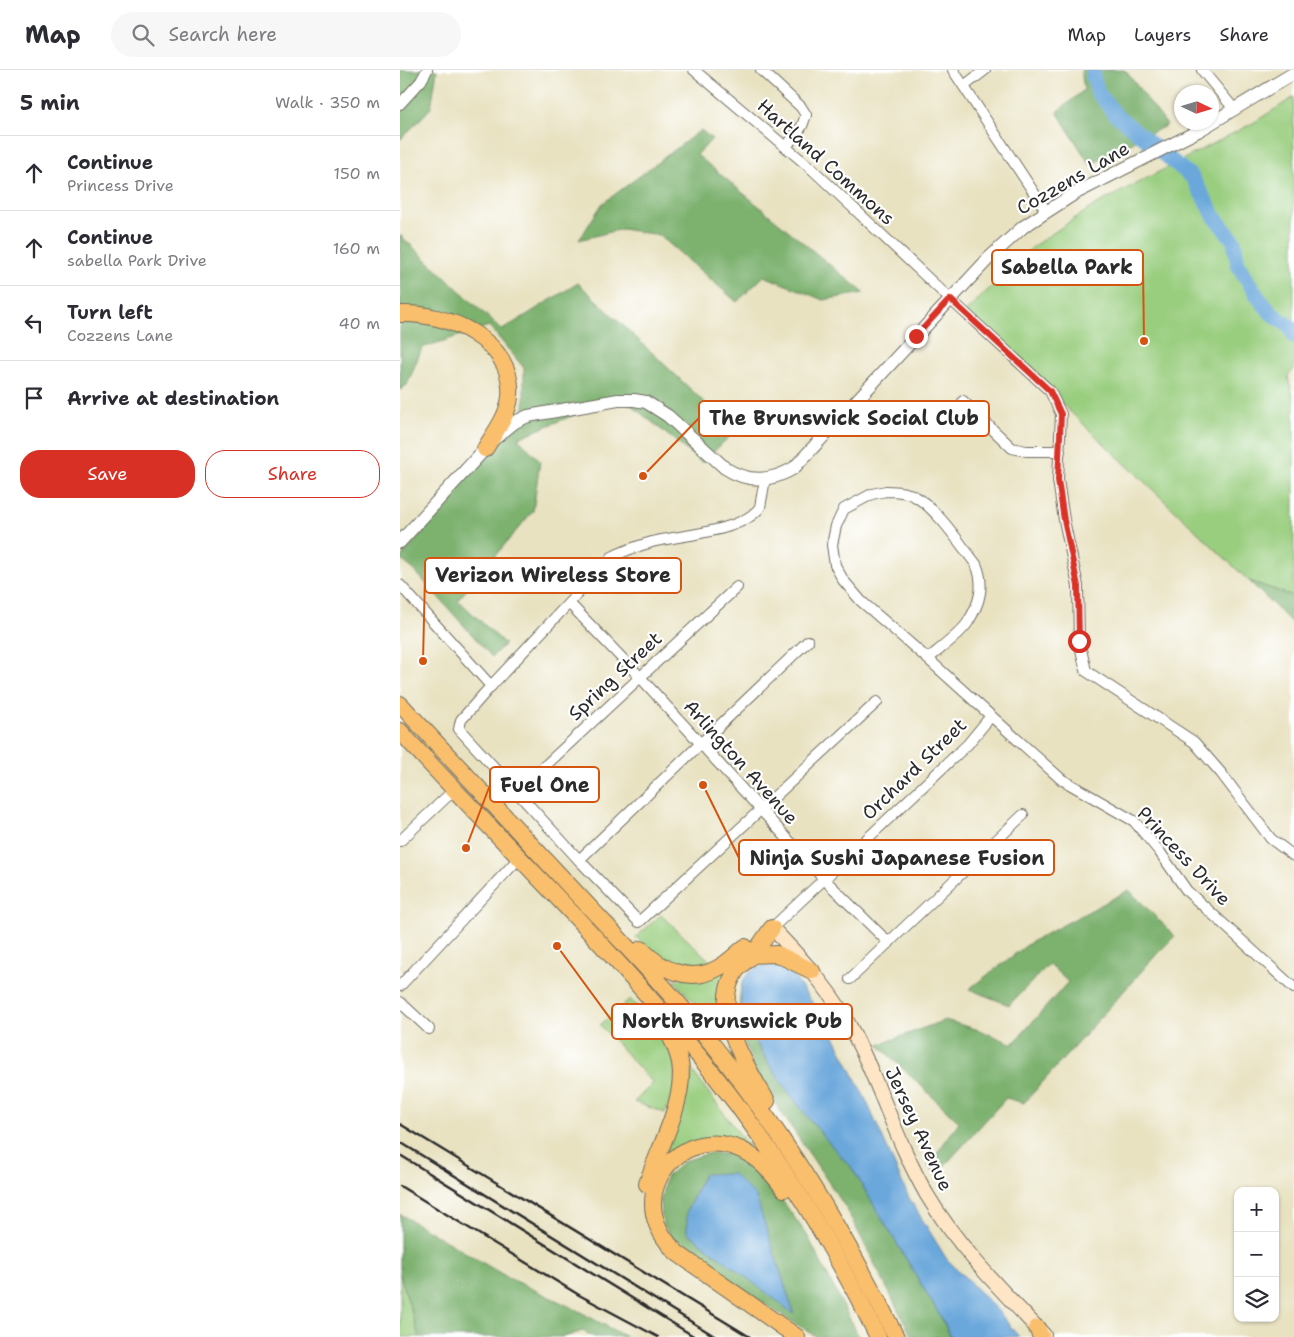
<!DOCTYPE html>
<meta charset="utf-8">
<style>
:root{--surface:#fff;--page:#f7f7f7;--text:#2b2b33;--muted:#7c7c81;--line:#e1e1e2;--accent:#d93025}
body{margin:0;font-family:"Shantell Sans",sans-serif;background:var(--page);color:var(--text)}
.controls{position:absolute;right:15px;bottom:15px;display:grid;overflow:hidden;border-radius:10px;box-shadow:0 1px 4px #0004}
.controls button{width:45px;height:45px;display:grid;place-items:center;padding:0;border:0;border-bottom:1px solid var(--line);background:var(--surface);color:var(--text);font:25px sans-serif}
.compass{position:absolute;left:774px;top:15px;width:45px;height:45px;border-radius:50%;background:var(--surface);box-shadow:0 1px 4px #0004;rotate:94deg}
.stop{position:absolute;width:15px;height:15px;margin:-11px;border:4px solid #d93025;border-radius:50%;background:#fff}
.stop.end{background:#d93025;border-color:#fff;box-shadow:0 1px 5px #0008}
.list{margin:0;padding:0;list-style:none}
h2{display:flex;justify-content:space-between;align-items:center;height:65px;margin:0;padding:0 20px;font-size:21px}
h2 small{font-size:16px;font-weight:400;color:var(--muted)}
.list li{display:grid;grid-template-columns:32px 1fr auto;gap:15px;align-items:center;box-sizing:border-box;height:75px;padding:0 20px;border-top:1px solid var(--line)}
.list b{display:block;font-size:19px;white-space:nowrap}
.list p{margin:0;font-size:16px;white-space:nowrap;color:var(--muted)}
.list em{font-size:16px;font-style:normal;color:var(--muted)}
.actions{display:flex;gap:10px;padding:15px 20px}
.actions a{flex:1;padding:11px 0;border:1px solid var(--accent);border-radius:20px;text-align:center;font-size:18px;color:var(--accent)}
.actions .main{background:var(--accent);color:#fff}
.icon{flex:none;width:28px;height:28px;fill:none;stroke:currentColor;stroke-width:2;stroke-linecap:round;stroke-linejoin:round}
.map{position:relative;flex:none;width:894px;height:1267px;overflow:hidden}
header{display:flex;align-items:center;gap:30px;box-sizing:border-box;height:70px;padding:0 25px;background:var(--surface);border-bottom:1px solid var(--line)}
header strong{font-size:24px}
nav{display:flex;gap:28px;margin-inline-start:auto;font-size:18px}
.search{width:350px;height:45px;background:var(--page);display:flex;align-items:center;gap:12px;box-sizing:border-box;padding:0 18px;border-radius:28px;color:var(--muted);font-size:19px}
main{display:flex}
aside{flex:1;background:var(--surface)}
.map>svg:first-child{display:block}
.green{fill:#9ace7f;stroke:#627c55}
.forest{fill:#7bb16e;stroke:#536e4c}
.water{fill:#6aa7db;stroke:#4a6983}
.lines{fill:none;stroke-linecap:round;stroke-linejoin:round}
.river{stroke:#6aa7db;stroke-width:15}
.minor-casing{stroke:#6d6b60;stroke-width:12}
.tertiary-casing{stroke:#6d6b60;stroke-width:14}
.secondary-casing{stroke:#6d6b60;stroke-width:16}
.trunk-casing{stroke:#6d6b60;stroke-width:18}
.minor{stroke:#fff;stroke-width:10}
.tertiary{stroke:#fff;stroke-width:12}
.secondary{stroke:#fde5c5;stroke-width:14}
.trunk{stroke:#f9bf6d;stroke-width:16}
.rail{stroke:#2b2b2b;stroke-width:2.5}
.route{stroke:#d93025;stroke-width:6}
.labels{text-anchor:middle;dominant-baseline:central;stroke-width:4.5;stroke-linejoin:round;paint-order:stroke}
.street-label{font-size:19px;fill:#2b2b2b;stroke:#fff}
.leader{fill:none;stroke:#d5540f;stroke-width:2}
.callout-dot{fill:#d5540f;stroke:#fff;stroke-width:2}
.callout{fill:#fff;stroke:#d5540f;stroke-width:2}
.callout-label{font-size:20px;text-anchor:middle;font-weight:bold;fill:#2b2b2b}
</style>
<header>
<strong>Map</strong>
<div class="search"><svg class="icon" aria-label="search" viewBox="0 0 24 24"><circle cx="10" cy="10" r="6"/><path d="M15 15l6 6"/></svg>Search here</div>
<nav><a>Map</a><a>Layers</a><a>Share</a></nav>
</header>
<main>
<aside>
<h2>5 min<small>Walk · 350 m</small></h2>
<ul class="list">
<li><svg class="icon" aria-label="ahead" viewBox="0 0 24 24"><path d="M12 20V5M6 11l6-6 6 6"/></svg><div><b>Continue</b><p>Princess Drive</p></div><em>150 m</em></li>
<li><svg class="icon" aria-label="ahead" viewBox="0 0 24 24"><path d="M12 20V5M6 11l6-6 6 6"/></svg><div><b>Continue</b><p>sabella Park Drive</p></div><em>160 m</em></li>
<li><svg class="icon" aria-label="left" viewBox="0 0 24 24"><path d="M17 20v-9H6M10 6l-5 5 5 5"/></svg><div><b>Turn left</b><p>Cozzens Lane</p></div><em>40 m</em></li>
<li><svg class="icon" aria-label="arrive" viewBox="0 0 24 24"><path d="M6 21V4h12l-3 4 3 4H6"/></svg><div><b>Arrive at destination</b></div></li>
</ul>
<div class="actions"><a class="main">Save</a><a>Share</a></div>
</aside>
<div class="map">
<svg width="894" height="1267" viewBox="0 0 894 1267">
<rect width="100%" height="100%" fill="#fff"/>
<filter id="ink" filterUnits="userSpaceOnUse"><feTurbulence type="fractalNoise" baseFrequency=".02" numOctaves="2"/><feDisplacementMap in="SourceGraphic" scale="10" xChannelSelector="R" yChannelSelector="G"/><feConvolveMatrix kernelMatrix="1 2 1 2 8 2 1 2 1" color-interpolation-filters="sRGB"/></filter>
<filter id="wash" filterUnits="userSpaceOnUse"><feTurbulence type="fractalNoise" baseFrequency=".0096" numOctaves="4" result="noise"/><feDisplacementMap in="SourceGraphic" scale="20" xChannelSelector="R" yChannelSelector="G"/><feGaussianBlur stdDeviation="1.12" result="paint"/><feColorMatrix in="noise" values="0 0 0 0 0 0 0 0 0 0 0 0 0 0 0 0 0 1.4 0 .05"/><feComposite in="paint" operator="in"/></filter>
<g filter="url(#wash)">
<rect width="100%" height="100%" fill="#e8e2c1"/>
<!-- green -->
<g class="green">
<path d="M894,27V300L888,306L894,331V526L849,511L565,242L635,175L695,135L853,53Z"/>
<path d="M261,845L312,893L290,900L262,892L236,867Z"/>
<path d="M326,901L327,969L274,910Z"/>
<path d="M230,929L260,959L274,989L275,1017L265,1043L234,1032L253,1013L200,955Z"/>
<path d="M290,998L350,1078L327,1068L263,1089L287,1017Z"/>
<path d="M0,1204L19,1267H0Z"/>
</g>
<!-- forest -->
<g class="forest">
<path d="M0,0H37L31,38L0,70Z"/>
<path d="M681,0H725L767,55L690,95L657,42L684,20Z"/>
<path d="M301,60L312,69L297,85L464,223L423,230L364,206L337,232L259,165L222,159L179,170L202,134Z"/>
<path d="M0,165L102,260L178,213L335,361L302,393L220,326L118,368L140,391L133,441L58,530L105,574L92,587L13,499L0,489L124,338V298L89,256L22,278L7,315L0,320Z"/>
<path d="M849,511L894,526V555Z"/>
<path d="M729,820L775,866L756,885L624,1033L606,1028L537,1104L528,1096L559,1052L478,975L545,950L579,960L613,974L668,912L649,894L609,935L569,919L631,872Z"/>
<path d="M341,918C342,961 370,997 395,1030C412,1052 429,1072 447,1093L450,1095L542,1249L551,1267H512L446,1138L358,1008L337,952Z"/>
<path d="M310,1083L338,1085L361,1101L407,1165L459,1267H417L302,1195L273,1169L263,1155L260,1134L266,1107L284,1091Z"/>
<path d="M0,1144L107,1207L177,1240L226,1267H194L183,1261L164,1267H19L0,1204Z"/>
</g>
<!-- water -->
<g class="water">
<path d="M369,895L384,898L394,907L428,954L466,1030L509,1128L546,1188L599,1242L619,1267H551L542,1249L450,1095L447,1093C425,1068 280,908 369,895Z"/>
<path d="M304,1104H333L356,1127L394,1244L287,1162V1141Z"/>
</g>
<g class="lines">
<!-- river -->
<path class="river" d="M693,0V6L698,23L716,45L792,107L816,149L834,171L838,195L858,227L871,243L892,258L894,266"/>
</g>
</g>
<g filter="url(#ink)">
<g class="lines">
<defs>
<g id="minor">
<path d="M294,0L413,100L550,229L650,321L661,344L658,410L664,450L678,516L679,571L686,601L794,672L821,703L871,769L894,786"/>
<path d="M361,0L401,37L406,45L402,56L386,77"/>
<path d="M553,0L646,141"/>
<path d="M802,0L834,39"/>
<path d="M564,16L585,0"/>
<path d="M0,34L21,11L27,0"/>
<path d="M563,331L612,378L626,381H660"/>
<path d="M365,409L360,437C343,462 280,465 252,472C238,476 225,480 212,487L91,616L61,650L59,659L179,790L239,852L477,632"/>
<path d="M486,421C496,421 508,422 516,427C538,440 560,474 576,494C585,515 580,533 568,552C562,563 538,580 528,589L461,531L443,510L435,495L432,475L436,456L444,439L472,424Z"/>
<path d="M0,515L91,616"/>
<path d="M169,533L240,607L424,809L489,873"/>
<path d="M528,589L661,709L734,751L759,781L787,821L894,918"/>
<path d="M117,722L337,517"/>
<path d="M0,771L54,720"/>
<path d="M179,790L408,571"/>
<path d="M372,858L568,674L591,646"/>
<path d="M450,909L623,745"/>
<path d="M0,916L120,787"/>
<path d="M0,932L29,959"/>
</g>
<path id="tertiary" d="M0,472L94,369L115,352L128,346L218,330H234L246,332L268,346L325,398C348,413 371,412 394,398L588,189L623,157L674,124L798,61L894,3"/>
<path id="secondary" d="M372,858C398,885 425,913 444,946C477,1003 494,1068 527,1125C558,1177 602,1221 644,1265"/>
<g id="trunk">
<path d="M0,244C46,242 115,270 110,327C108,346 95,362 85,379"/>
<path d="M0,634C59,697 118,761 177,824C223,873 271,922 313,975C385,1066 445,1163 496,1267"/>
<path d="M0,661C97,768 201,867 293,979C366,1066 428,1165 478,1267"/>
<path d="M241,879C262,900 290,914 318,898C328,893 336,884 345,877"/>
<path d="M351,885L377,884L412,901"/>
<path d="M367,1031C348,1000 312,943 333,906C337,897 344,893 351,886C359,878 365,867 372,858"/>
<path d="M247,1114C258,1079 287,1029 280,992C277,978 270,966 264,953"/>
<path d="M384,1119C371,1101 353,1082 331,1076C289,1063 246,1101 254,1144C257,1160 266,1172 277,1183L397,1267"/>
<path d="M637,1258L641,1267"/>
</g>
</defs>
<!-- minor casing -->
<use href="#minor" class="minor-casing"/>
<!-- tertiary casing -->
<use href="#tertiary" class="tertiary-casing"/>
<!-- secondary casing -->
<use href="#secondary" class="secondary-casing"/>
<!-- trunk casing -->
<use href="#trunk" class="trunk-casing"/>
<!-- minor -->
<use href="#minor" class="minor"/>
<!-- tertiary -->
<use href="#tertiary" class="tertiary"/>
<!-- secondary -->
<use href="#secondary" class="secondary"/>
<!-- trunk -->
<use href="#trunk" class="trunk"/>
<!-- rail -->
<g class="rail">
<path d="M0,1054L350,1267"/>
<path d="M0,1072L316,1267"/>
<path d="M0,1085L295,1267"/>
<path d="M0,1116L179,1225L258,1267"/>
</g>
</g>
</g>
<g class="lines" filter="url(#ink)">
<!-- route -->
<path class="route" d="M516,266L550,229L650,321L661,344L658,410L664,450L678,516L679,571"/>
</g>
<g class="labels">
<!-- street labels -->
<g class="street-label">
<text transform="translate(426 92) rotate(42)">Hartland Commons</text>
<text transform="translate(673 108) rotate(-30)">Cozzens Lane</text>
<text transform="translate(215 606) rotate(-43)">Spring Street</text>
<text transform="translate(341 692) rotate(48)">Arlington Avenue</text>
<text transform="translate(514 699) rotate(-44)">Orchard Street</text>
<text transform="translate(784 786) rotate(47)">Princess Drive</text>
<text transform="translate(519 1059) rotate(65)">Jersey Avenue</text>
</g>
</g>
<!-- callouts -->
<path class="leader" d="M744 271L743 197M243 406L299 348M23 591L25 505M66 778L90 715M303 715L339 788M157 876L212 951"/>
<g class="callout-dot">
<circle cx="744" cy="271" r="5"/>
<circle cx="243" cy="406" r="5"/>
<circle cx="23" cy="591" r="5"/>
<circle cx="66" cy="778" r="5"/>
<circle cx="303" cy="715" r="5"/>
<circle cx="157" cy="876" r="5"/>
</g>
<g class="callout">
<rect x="592" y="180" width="151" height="35" rx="5"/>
<rect x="299" y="331" width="290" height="35" rx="5"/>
<rect x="25" y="488" width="256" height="35" rx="5"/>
<rect x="90" y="697" width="109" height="35" rx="5"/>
<rect x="339" y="770" width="315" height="35" rx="5"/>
<rect x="212" y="934" width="240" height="35" rx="5"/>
</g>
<g class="callout-label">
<text x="667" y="204">Sabella Park</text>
<text x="444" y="355">The Brunswick Social Club</text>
<text x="153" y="512">Verizon Wireless Store</text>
<text x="145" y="722">Fuel One</text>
<text x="497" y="795">Ninja Sushi Japanese Fusion</text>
<text x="332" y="958">North Brunswick Pub</text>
</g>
</svg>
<div class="controls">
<button>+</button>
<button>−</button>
<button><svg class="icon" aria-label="layers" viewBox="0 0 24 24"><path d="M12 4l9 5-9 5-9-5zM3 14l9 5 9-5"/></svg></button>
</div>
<svg class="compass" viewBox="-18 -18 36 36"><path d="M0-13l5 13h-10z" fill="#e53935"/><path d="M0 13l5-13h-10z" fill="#7c7c81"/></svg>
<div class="stop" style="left:679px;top:571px"></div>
<div class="stop end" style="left:516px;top:266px"></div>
</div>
</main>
